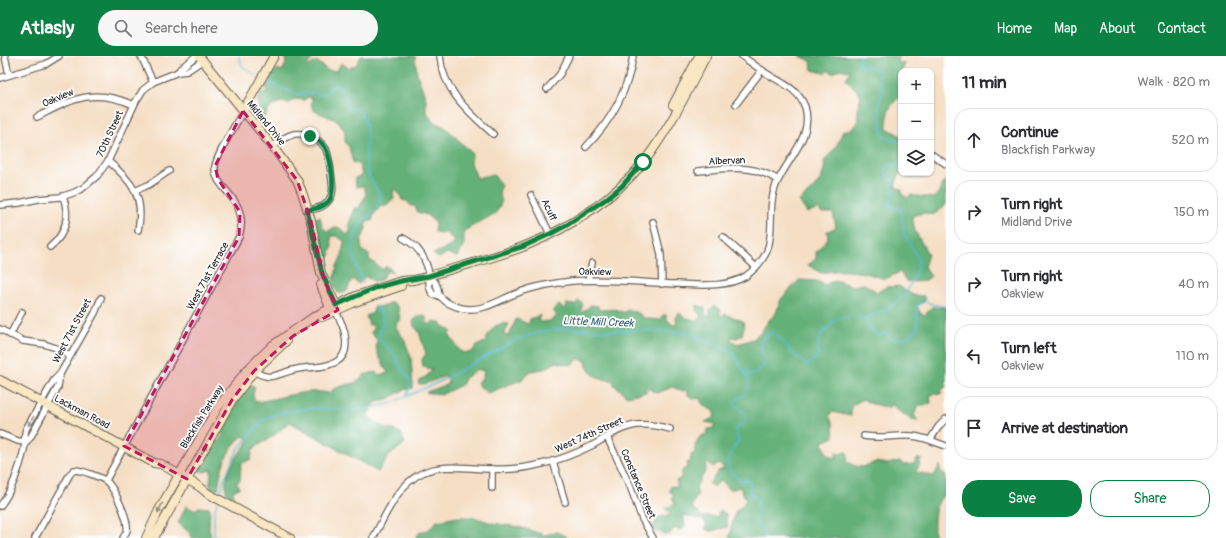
<!DOCTYPE html>
<meta charset="utf-8">
<style>
:root{--surface:#fff;--page:#f7f7f7;--text:#2b2b33;--muted:#7c7c81;--line:#e1e1e2;--accent:#0b8043}
body{margin:0;font-family:Pangolin,sans-serif;background:var(--page);color:var(--text)}
.controls{position:absolute;right:12px;top:12px;display:grid;overflow:hidden;border-radius:8px;box-shadow:0 1px 3px #0004}
.controls button{width:36px;height:36px;display:grid;place-items:center;padding:0;border:0;border-bottom:1px solid var(--line);background:var(--surface);color:var(--text);font:20px sans-serif}
.stop{position:absolute;width:12px;height:12px;margin:-9px;border:3px solid #0b8043;border-radius:50%;background:#fff}
.stop.end{background:#0b8043;border-color:#fff;box-shadow:0 1px 4px #0008}
.list{margin:0;padding:0;list-style:none}
h2{display:flex;justify-content:space-between;align-items:center;height:52px;margin:0;padding:0 16px;font-size:17px}
h2 small{font-size:13px;font-weight:400;color:var(--muted)}
.list li{display:grid;grid-template-columns:26px 1fr auto;gap:12px;align-items:center;box-sizing:border-box;height:64px;margin:0 8px 8px;padding:0 8px;border:1px solid var(--line);border-radius:16px}
.list b{display:block;font-size:15px;white-space:nowrap}
.list p{margin:0;font-size:13px;white-space:nowrap;color:var(--muted)}
.list em{font-size:13px;font-style:normal;color:var(--muted)}
.actions{display:flex;gap:8px;padding:12px 16px}
.actions a{flex:1;padding:9px 0;border:1px solid var(--accent);border-radius:16px;text-align:center;font-size:14px;color:var(--accent)}
.actions .main{background:var(--accent);color:#fff}
.icon{flex:none;width:22px;height:22px;fill:none;stroke:currentColor;stroke-width:2;stroke-linecap:round;stroke-linejoin:round}
.map{position:relative;flex:none;width:946px;height:482px;overflow:hidden}
header{display:flex;align-items:center;gap:24px;box-sizing:border-box;height:56px;padding:0 20px;background:var(--accent);color:#fff}
header strong{font-size:19px}
nav{display:flex;gap:22px;margin-inline-start:auto;font-size:14px}
.search{width:280px;height:36px;background:var(--page);display:flex;align-items:center;gap:10px;box-sizing:border-box;padding:0 14px;border-radius:22px;color:var(--muted);font-size:15px}
main{display:flex}
aside{flex:1;background:var(--surface)}
.map>svg:first-child{display:block}
.forest{fill:#63b078;stroke:#40664a}
.lines{fill:none;stroke-linecap:round;stroke-linejoin:round}
.stream{stroke:#58bad6;stroke-width:1.5}
.street-casing{stroke:#686057;stroke-width:8}
.secondary-casing{stroke:#686057;stroke-width:10}
.street{stroke:#fff;stroke-width:5.5}
.secondary{stroke:#f9e7c3;stroke-width:8}
.oneway{fill:#999}
.oneway2{fill:#968c78}
.route{stroke:#0b8043;stroke-width:5}
.marked{fill:#c2185b;fill-opacity:0.2;stroke:#c2185b;stroke-width:3;stroke-dasharray:8 5;stroke-linejoin:round}
.labels{text-anchor:middle;dominant-baseline:central;stroke-width:3.5;stroke-linejoin:round;paint-order:stroke}
.street-label{font-size:10px;fill:#1c1c1c;stroke:#fff}
.water-label{font-size:11px;font-style:italic;fill:#376370;stroke:#fff}
</style>
<header>
<strong>Atlasly</strong>
<div class="search"><svg class="icon" aria-label="search" viewBox="0 0 24 24"><circle cx="10" cy="10" r="6"/><path d="M15 15l6 6"/></svg>Search here</div>
<nav><a>Home</a><a>Map</a><a>About</a><a>Contact</a></nav>
</header>
<main>
<div class="map">
<svg width="946" height="482" viewBox="0 0 946 482">
<rect width="100%" height="100%" fill="#fff"/>
<filter id="ink" filterUnits="userSpaceOnUse"><feTurbulence type="fractalNoise" baseFrequency=".025" numOctaves="2"/><feDisplacementMap in="SourceGraphic" scale="8" xChannelSelector="R" yChannelSelector="G"/><feConvolveMatrix kernelMatrix="1 2 1 2 8 2 1 2 1" color-interpolation-filters="sRGB"/></filter>
<filter id="wash" filterUnits="userSpaceOnUse"><feTurbulence type="fractalNoise" baseFrequency=".012" numOctaves="4" result="noise"/><feDisplacementMap in="SourceGraphic" scale="16" xChannelSelector="R" yChannelSelector="G"/><feGaussianBlur stdDeviation="0.9" result="paint"/><feColorMatrix in="noise" values="0 0 0 0 0 0 0 0 0 0 0 0 0 0 0 0 0 1.4 0 .05"/><feComposite in="paint" operator="in"/></filter>
<g filter="url(#wash)">
<rect width="100%" height="100%" fill="#f5dec4"/>
<!-- forest -->
<g class="forest">
<path d="M285,0H306L308,1L315,0L307,9L309,10L317,5L327,14L337,15L341,7L349,12L356,9L361,0H415L417,18L426,43V54L432,65L445,71L472,97L471,107L477,122L493,118L501,129L499,138L502,145L496,157L464,175V191L457,201L447,197L439,202L433,198C442,193 449,193 455,185L446,177L439,178L434,175L435,166L427,159L417,156L415,150H411L407,145L402,144L399,137L395,133L393,134L394,143L387,150H381L374,158L372,165L365,166L366,172C363,183 360,180 362,194L369,199V203L383,214L386,210L391,213L393,217L387,215L381,224L375,226L365,220L359,228L352,223L347,235L343,237H338L334,231V224L337,210L342,199L344,185L337,180H331L332,192L330,196L331,199L325,205L322,204L315,163L320,160L322,170L327,175L338,171L348,179L351,172L348,171L354,152H359L366,139L364,130L356,131L355,122L362,119L359,108L353,107L349,91L345,86V75L338,65L313,54L311,47L312,42L307,41L305,44L295,43L288,48L282,46C273,49 268,53 264,62L257,58L255,55L260,49L257,45L261,37L268,35L265,31L270,25L269,22L277,13L282,15L286,8Z"/>
<path d="M800,0H900L897,6L905,8L902,15H901V40C888,51 887,55 887,72L901,80V114L895,130L902,134V139L909,142L910,139L933,142L938,137L946,123V148L944,151L933,159L923,157L912,160L915,175L928,198L924,211L931,220C925,227 916,226 906,225L900,216L885,223C864,216 844,212 821,217L808,209L816,203V196L828,182L827,175L836,172L833,157H821L819,153L807,157L799,145C811,135 827,122 824,105L836,91L843,75L852,73L858,64V53L861,39L846,23L850,15L839,13L833,18L829,14L824,17L812,14L811,5Z"/>
<path d="M799,224L817,225L825,229L835,224L852,230L864,228L877,236L886,231L899,230L913,239L924,240V245L917,249L920,257L925,259L932,251L944,252L946,250V331L942,333L941,338L930,339L931,347L925,349H919L914,359L918,365L911,364C905,358 897,356 892,348L888,352L869,347L863,343L855,348L851,349V360L832,356L829,360L833,368L834,381L823,386C825,395 826,400 836,402V396L840,397L846,395L848,399L847,405L855,410L863,411L875,406L888,408L900,405L904,409L914,408L917,403H921L920,408L916,416L934,420L940,409V415L946,419V437C932,449 934,465 934,482H729L735,456L742,450L746,444L740,431L730,434L721,424L714,431L709,428L718,415L724,413L720,408L713,411L707,406L705,416L696,431L698,438L692,449V452L698,456L703,461L708,460L717,461L719,456L722,455L726,458L728,471L711,475L705,473L706,468L703,463L693,462L684,459L685,471L681,474L674,472L670,478L666,479L661,476H655L653,470L659,461L671,459L665,452L675,448L672,443L674,439L669,435L671,430L678,431L676,425L681,422L682,415L687,411V407L691,404V399L696,396L695,390L699,382L707,377L708,373L713,372L715,368L705,366L711,363L715,359L712,354L704,350L699,342L694,343L688,339V334L682,335L673,331L657,337L647,332L646,336L627,340L614,329L613,324C602,325 586,318 586,305L578,303L575,307L569,309L557,306L544,313L531,315L523,323L488,337L478,329L477,326L482,323L484,316L479,313L464,322L463,328L441,339L434,337H428L426,336L446,329L449,324L445,320L425,328H419L418,325L427,320L432,313L423,311L422,303L426,298L419,276L414,270L413,265L418,261L423,259L426,261V265L430,269L433,265L440,267L452,276L449,279L461,296L470,297L478,289L485,286C488,279 493,268 502,268C504,267 506,268 509,268L504,279L509,280L516,263C521,264 524,267 529,268L530,263L540,259L538,266L550,265L557,260L553,254L559,249L564,253L567,251L566,248L575,249L579,244L583,248L581,254L583,256L591,249L598,250L599,254C611,254 613,251 624,257L627,253L640,258L642,261L649,263L661,264L663,259H666L667,263L673,269L677,268L676,261L679,257L687,263L688,262L697,265L701,260L696,255L697,249L705,252V259L711,260L709,255L714,250L721,254L720,259L722,260L725,258L743,265L744,271L742,279L737,282L731,281V284L738,288L753,283L761,276L769,264L776,257L781,243Z"/>
<path d="M388,247H394L398,252L400,264L397,266L396,271L404,283L411,301L413,332L404,334L390,342L375,347L367,360L384,371L401,377L405,387L387,402L378,416L290,366L272,381L253,393L251,403L241,408L240,424L237,427L239,432L233,435L234,442L230,443C216,426 238,399 249,384L243,380C226,393 221,412 218,433L214,434L210,431C209,424 212,419 211,413L205,416L199,415L205,405L222,381L223,373L238,345L251,329L255,331L253,338L255,346C280,343 305,332 329,337L335,332L357,326L364,319L375,316L379,319L388,317C383,306 373,296 377,284L371,277L374,269H369L366,260L373,257L374,251L386,250Z"/>
<path d="M186,450L194,454L199,451L210,452L209,472L211,482H191V478L178,467Z"/>
<path d="M457,461H473L492,467L519,471L545,479L556,476L566,480L567,482H415L420,476L428,474L437,465Z"/>
</g>
<g class="lines">
<!-- stream -->
<g class="stream">
<path d="M239,0L242,10L255,19"/>
<path d="M830,0H831"/>
<path d="M860,0L859,8L877,13L882,36L879,48L881,70L884,82L898,85L901,88"/>
<path d="M268,26L298,39L306,36L322,39L329,35L333,30L338,28L346,42L348,54L357,52C374,72 362,92 367,113C369,125 382,134 380,147C379,153 370,158 366,162C357,168 353,185 353,195C354,206 360,217 363,227"/>
<path d="M376,250L381,258L383,266L379,277L380,284L395,299L401,312L409,322L411,328L407,339"/>
<path d="M866,262L891,251L905,239L917,214L919,204L904,178L901,154L889,148L893,137L892,125L885,117V112L891,108L897,110L901,105"/>
<path d="M745,316L749,327L748,333"/>
<path d="M745,338L736,344L734,348L743,355L746,364L744,368L739,369L735,373L739,384C731,395 721,409 735,420C737,421 738,423 740,424C744,425 746,424 750,425V436L757,443L758,451V457L754,464L762,473L765,482"/>
<path d="M219,441L224,423L238,393L262,364L278,357L313,352L357,354L389,348L439,326L518,283L539,276L568,272L607,275L652,274L693,278L716,289L732,295L744,315L751,319L762,312L765,304C758,290 757,285 772,276L785,287L792,297L807,309L812,306L819,300C814,276 824,281 835,263L854,260L866,263L870,273L879,280L885,277L889,279L891,283C902,285 909,281 917,274C918,264 916,257 918,249L926,245L931,248L946,251"/>
<path d="M214,482V457L217,446"/>
</g>
</g>
</g>
<g filter="url(#ink)">
<g class="lines">
<defs>
<g id="street">
<path d="M5,0L9,19"/>
<path d="M141,0L153,26"/>
<path d="M440,0C443,35 469,56 493,78"/>
<path d="M178,16L181,12L196,0"/>
<path d="M0,22L46,8L59,0"/>
<path d="M547,33L560,18L569,0"/>
<path d="M736,48L762,14"/>
<path d="M37,61C73,43 93,31 134,49"/>
<path d="M273,91C279,85 286,80 294,78C306,76 320,83 326,93C329,101 330,109 331,117C332,127 335,136 329,144C324,152 315,153 307,154"/>
<path d="M586,91C611,65 628,36 633,0"/>
<path d="M931,98L946,108"/>
<path d="M108,105C132,125 145,141 138,174"/>
<path d="M698,115C727,112 753,108 778,124"/>
<path d="M135,135L150,128L169,115"/>
<path d="M531,139L550,178"/>
<path d="M0,149L19,147L38,143L60,141L73,137L83,132L97,120L108,105L136,45L143,34L153,26L178,16L187,15L202,5"/>
<path d="M653,166L661,198L662,228"/>
<path d="M723,181L756,211"/>
<path d="M403,182C417,189 426,202 429,218C430,225 427,230 432,237C434,240 434,238 438,239C442,241 444,245 448,247C452,249 457,251 461,252C483,257 500,243 520,236C537,230 554,227 572,225C607,222 643,227 678,228C700,229 726,232 746,220C754,214 763,204 767,195C775,174 767,150 776,129C786,104 814,81 805,51C798,32 781,27 766,17C758,12 750,6 742,0"/>
<path d="M50,191C67,177 70,160 63,140"/>
<path d="M429,220C436,225 438,231 439,240"/>
<path d="M588,224L592,207"/>
<path d="M0,273L23,285L44,288L56,292L70,300"/>
<path d="M10,279L22,256"/>
<path d="M254,315C272,327 279,316 298,313C308,311 321,312 331,308C355,301 345,270 335,255"/>
<path d="M0,378L18,385L26,386"/>
<path d="M864,380C880,383 896,379 912,380C924,381 935,386 946,390"/>
<path d="M607,381L630,430L642,463L653,482"/>
<path d="M930,384L939,370L946,363"/>
<path d="M26,386L30,382L58,331L60,318L95,257L101,242"/>
<path d="M553,405L565,446"/>
<path d="M106,424L239,181C251,142 213,134 215,111C216,99 237,67 243,55"/>
<path d="M492,432V413"/>
<path d="M0,450C11,437 20,411 24,394C26,385 23,381 26,373L54,324L60,318"/>
<path d="M35,482L70,418L74,414C82,414 100,421 106,425C114,431 129,464 127,474C127,476 124,480 123,482"/>
<path d="M373,482C386,459 397,429 422,417C443,407 468,413 491,413C507,414 526,412 542,408C560,404 577,397 593,389C607,381 621,371 637,369C649,368 659,370 670,373"/>
</g>
<g id="secondary">
<path d="M199,0L273,91L297,124L302,136L311,165L321,217L336,249L335,255"/>
<path d="M673,49L699,0"/>
<path d="M243,55L274,0"/>
<path d="M321,229L330,252L333,254"/>
<path d="M322,261L355,246L401,230"/>
<path d="M0,324L154,407L161,408L200,431L207,437L290,482"/>
<path d="M146,482L159,454L218,351L247,314L273,289L315,260L356,240L401,225L414,224L429,220C461,210 494,202 525,190C569,172 612,144 643,107C669,74 687,36 706,0"/>
<path d="M154,482L232,344L254,315L286,285"/>
</g>
</defs>
<!-- street casing -->
<use href="#street" class="street-casing"/>
<!-- secondary casing -->
<use href="#secondary" class="secondary-casing"/>
<!-- street -->
<use href="#street" class="street"/>
<!-- secondary -->
<use href="#secondary" class="secondary"/>
</g>
<!-- one-way arrows -->
<defs><path id="oneway-solid" d="M-6-.8H1V-3.2L6.5 0L1 3.2V.8H-6Z"/></defs>
<use class="oneway" href="#oneway-solid" transform="translate(31 365) rotate(120)"/>
<g class="oneway2">
<use href="#oneway-solid" transform="translate(204 394) rotate(-61)"/>
<use href="#oneway-solid" transform="translate(160 452) rotate(118)"/>
</g>
</g>
<g class="lines" filter="url(#ink)">
<!-- route -->
<path class="route" d="M310,80C316,82 321,86 325,91C331,102 337,137 328,146C322,152 315,153 307,154L322,217L336,249L375,232L401,225L429,220L524,190L550,178L567,169L606,143L622,130L643,106"/>
</g>
<!-- marked area -->
<path class="marked" d="M243,55L297,124L311,165L324,224L338,254L293,280L254,315L232,344L187,423L124,390L239,181L240,156L218,123L215,110Z"/>
<g class="labels">
<!-- street labels -->
<g class="street-label">
<text transform="translate(58 42) rotate(-23)">Oakview</text>
<text transform="translate(266 67) rotate(51)">Midland Drive</text>
<text transform="translate(110 78) rotate(-65)">70th Street</text>
<text transform="translate(727 105) rotate(-2)">Albervan</text>
<text transform="translate(549 154) rotate(64)">Acuff</text>
<text transform="translate(595 216) rotate(1)">Oakview</text>
<text transform="translate(208 220) rotate(-61)">West 71st Terrace</text>
<text transform="translate(72 275) rotate(-62)">West 71st Street</text>
<text transform="translate(82 356) rotate(28)">Lackman Road</text>
<text transform="translate(202 361) rotate(-58)">Blackfish Parkway</text>
<text transform="translate(589 379) rotate(-24)">West 74th Street</text>
<text transform="translate(638 428) rotate(67)">Constance Street</text>
</g>
<!-- water labels -->
<g class="water-label">
<text transform="translate(598 266) rotate(2)">Little Mill Creek</text>
</g>
</g>
</svg>
<div class="controls">
<button>+</button>
<button>−</button>
<button><svg class="icon" aria-label="layers" viewBox="0 0 24 24"><path d="M12 4l9 5-9 5-9-5zM3 14l9 5 9-5"/></svg></button>
</div>
<div class="stop" style="left:643px;top:106px"></div>
<div class="stop end" style="left:310px;top:80px"></div>
</div>
<aside>
<h2>11 min<small>Walk · 820 m</small></h2>
<ul class="list">
<li><svg class="icon" aria-label="ahead" viewBox="0 0 24 24"><path d="M12 20V5M6 11l6-6 6 6"/></svg><div><b>Continue</b><p>Blackfish Parkway</p></div><em>520 m</em></li>
<li><svg class="icon" aria-label="right" viewBox="0 0 24 24"><path d="M7 20v-9h11M14 6l5 5-5 5"/></svg><div><b>Turn right</b><p>Midland Drive</p></div><em>150 m</em></li>
<li><svg class="icon" aria-label="right" viewBox="0 0 24 24"><path d="M7 20v-9h11M14 6l5 5-5 5"/></svg><div><b>Turn right</b><p>Oakview</p></div><em>40 m</em></li>
<li><svg class="icon" aria-label="left" viewBox="0 0 24 24"><path d="M17 20v-9H6M10 6l-5 5 5 5"/></svg><div><b>Turn left</b><p>Oakview</p></div><em>110 m</em></li>
<li><svg class="icon" aria-label="arrive" viewBox="0 0 24 24"><path d="M6 21V4h12l-3 4 3 4H6"/></svg><div><b>Arrive at destination</b></div></li>
</ul>
<div class="actions"><a class="main">Save</a><a>Share</a></div>
</aside>
</main>
